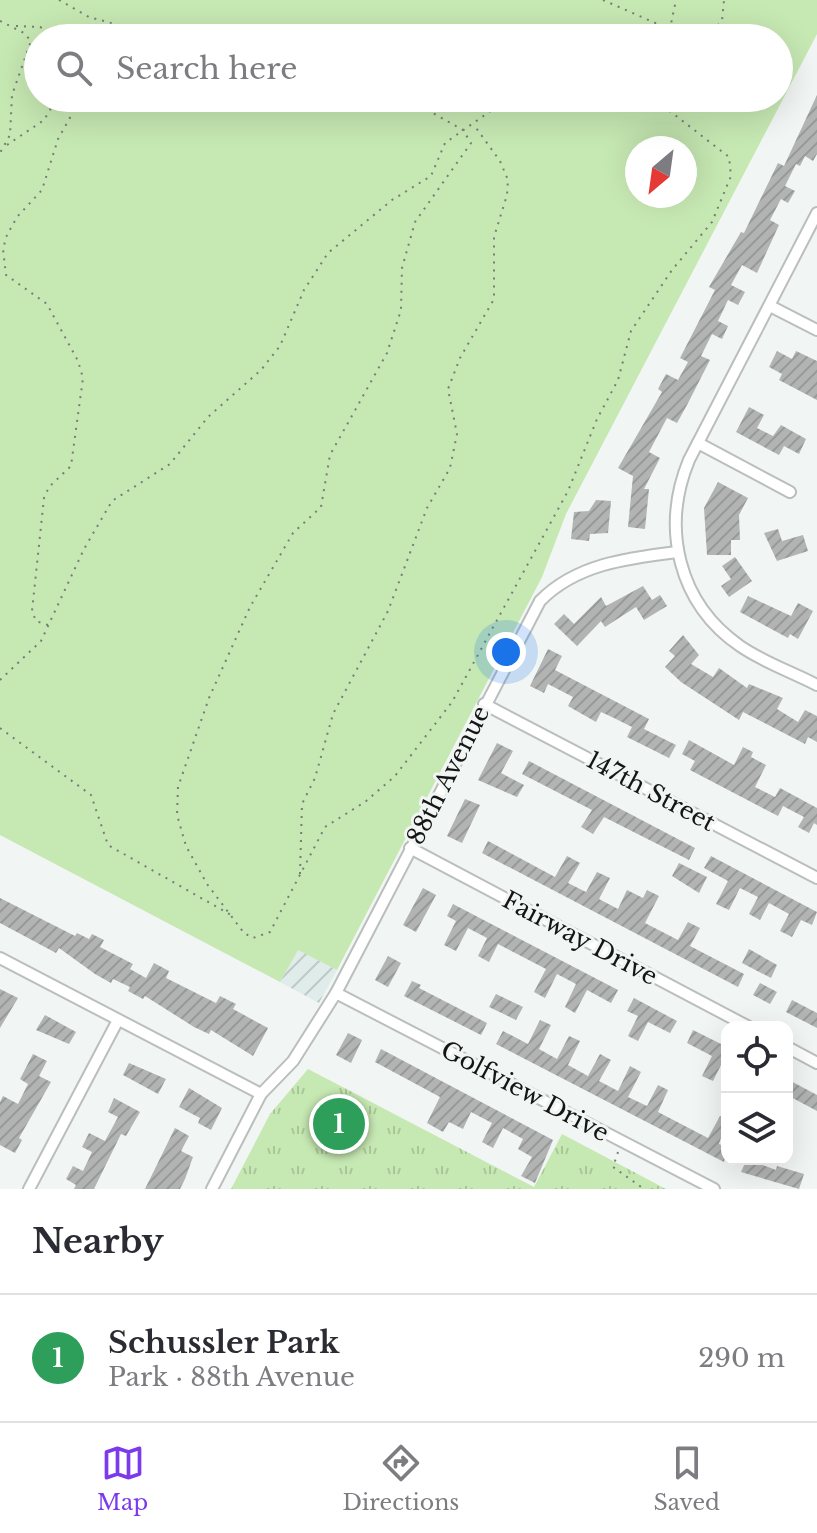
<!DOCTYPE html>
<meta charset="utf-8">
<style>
:root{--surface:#fff;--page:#f7f7f7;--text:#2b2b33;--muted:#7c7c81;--line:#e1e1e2;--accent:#7c3aed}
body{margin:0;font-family:"Libre Baskerville",serif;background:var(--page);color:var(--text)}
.controls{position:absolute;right:24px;bottom:24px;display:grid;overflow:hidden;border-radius:16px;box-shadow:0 8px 32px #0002}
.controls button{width:72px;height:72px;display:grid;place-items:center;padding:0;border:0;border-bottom:2px solid var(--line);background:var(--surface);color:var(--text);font:40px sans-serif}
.compass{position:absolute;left:625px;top:136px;width:72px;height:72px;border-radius:50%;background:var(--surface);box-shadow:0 8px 32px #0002;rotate:209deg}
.you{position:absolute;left:506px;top:652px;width:28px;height:28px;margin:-20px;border:6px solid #fff;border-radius:50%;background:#1a73e8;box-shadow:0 0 0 12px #1a73e833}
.badge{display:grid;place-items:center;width:52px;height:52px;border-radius:50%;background:var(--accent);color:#fff;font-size:26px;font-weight:700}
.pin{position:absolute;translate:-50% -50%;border:4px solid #fff;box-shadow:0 2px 8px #0006}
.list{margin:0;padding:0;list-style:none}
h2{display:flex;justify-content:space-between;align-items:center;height:104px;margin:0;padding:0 32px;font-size:34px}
h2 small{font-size:26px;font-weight:400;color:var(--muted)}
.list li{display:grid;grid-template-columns:52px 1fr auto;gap:24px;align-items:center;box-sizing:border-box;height:128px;padding:0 32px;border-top:2px solid var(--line)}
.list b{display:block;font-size:30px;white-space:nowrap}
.list p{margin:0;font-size:26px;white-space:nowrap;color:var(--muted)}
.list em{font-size:26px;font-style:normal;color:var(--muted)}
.icon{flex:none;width:44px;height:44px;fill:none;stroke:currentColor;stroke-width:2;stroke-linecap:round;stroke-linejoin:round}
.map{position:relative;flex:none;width:817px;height:1189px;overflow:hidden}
.search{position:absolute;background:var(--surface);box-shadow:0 8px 32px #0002;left:24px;right:24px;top:24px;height:88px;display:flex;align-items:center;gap:20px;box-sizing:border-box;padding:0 28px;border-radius:44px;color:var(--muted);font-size:30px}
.sheet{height:232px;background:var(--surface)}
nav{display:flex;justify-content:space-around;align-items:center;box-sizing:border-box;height:112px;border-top:2px solid var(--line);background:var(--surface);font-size:22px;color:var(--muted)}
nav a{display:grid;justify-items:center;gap:4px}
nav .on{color:var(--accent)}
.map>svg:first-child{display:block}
.industrial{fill:url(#industrial-furrows)}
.green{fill:#c6e8b2;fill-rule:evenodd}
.park{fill:url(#park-tufts)}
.building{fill:url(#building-hatch)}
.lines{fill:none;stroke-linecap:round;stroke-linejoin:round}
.street-casing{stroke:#babebd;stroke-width:14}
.path{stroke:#7a7c7b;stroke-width:2;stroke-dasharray:2 6;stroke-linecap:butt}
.street{stroke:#fff;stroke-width:10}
.labels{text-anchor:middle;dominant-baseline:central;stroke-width:6;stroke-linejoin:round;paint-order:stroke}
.street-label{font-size:24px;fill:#141515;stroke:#f1f5f4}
</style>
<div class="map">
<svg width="817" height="1189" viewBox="0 0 817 1189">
<defs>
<pattern id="industrial-furrows" width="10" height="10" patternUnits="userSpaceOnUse" patternTransform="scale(2)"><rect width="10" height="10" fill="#dfece9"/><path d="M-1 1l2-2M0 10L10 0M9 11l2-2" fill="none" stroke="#becac7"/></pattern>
<pattern id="park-tufts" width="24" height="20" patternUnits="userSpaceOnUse" patternTransform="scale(2)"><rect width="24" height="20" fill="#c6e8b2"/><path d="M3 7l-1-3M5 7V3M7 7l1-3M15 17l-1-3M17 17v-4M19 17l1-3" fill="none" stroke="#a9c698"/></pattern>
<pattern id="building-hatch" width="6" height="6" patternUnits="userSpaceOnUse" patternTransform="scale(2)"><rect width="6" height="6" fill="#b1b4b2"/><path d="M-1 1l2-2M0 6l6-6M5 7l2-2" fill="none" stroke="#979a98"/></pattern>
</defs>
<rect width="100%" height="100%" fill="#f1f5f4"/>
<!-- industrial -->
<path class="industrial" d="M298,949L337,970L319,1003L280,982Z"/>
<!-- green -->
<path class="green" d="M0,0H817V34L566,514L542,577L337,970L298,950L280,982L0,835ZM38,38H779V98H38ZM637,148H685V196H637Z"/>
<!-- park -->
<path class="park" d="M308,1069L534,1187L562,1134L666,1189H231L270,1114Z"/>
<!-- building -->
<g class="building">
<path d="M817,95V154L813,161L805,156L800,166L796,164L785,186L795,191L788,203L781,199L770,220L779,225L757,273L742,265L731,285L745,292L738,305L728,300L718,321L728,326L722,339L712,334L701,356L710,360L687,405L677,423L667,418L649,452L660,458L644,489H649L645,529L628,527L633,476L618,468L662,392L658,389L666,374L678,380L688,362L680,358L715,290L709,287L741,232L744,233L778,163L784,166Z"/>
<path d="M777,351L792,359L796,351L817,361V400L779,380L782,374L769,367Z"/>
<path d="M749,407L764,415L757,428L773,436L781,425L806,439L799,454L784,446L779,455L736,432Z"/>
<path d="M718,482L748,498L739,515L740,540H731V555H707L704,508Z"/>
<path d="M596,500L611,501L608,533L590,534L589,541L571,539L574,512L589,511Z"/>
<path d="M778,529L782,541L803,535L808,551L777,561L764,533Z"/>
<path d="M735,557L752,581L729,597L721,586L731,579L722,566Z"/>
<path d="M643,586L652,600L660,595L667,606L644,620L636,607L605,627L601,621L577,646L554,624L564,614L574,624L601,597L606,606Z"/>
<path d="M748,596L791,616L798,603L813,611L798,639L790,634L788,638L740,612Z"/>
<path d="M683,635L699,655L691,664L713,677L719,668L747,688L749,684L783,698L777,709L798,722L805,710L817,716V742L808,737L805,744L743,712L739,720L681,682L665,667L675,656L669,651Z"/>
<path d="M548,649L562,656L555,670L649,719L644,729L676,745L669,758L627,737L632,727L614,718L601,712L596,722L568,706L573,697L548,684L544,693L530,686Z"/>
<path d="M689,740L734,765L743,747L753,752L751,757L766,765L755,787L775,797L780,788L817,808V825L814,823L809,833L798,827L804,817L783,806L778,816L690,770L695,761L682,754Z"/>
<path d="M497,743L513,751L501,773L524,785L517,797L478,780Z"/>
<path d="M529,761L695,848L689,860L604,817L593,834L581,827L592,810L522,774Z"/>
<path d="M465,799L480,805L462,843L447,836Z"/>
<path d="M488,841L555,877L567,856L580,863L568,883L586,892L597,872L610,878L599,899L618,909L627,890L643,898L647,890L659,896L645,923L678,940L688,922L700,928L690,946L744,974L738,987L482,853Z"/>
<path d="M711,856L817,912L812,925L801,920L792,937L780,931L789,914L769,903L760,920L749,914L758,897L740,888L729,910L716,904L728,881L704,868Z"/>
<path d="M679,863L707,877L699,893L672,876Z"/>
<path d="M423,888L436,895L416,932L403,925Z"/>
<path d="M0,898L75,936L77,933L89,939L92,934L104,940L100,947L133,964L130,969L146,978L154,963L169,971L166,978L216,1003L220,996L236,1004L233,1009L268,1028L253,1056L211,1030L209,1034L194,1027L145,996L143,999L128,991L130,987L113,979L111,983L95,974L59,948L56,953L0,923Z"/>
<path d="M453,904L618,990L611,1003L587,990L575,1013L565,1007L576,984L557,974L545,998L534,992L546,969L498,944L489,962L478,956L487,938L468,928L456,951L444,945L456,921L447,916Z"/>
<path d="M749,949L777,965L771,978L742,963Z"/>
<path d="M388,956L401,963L388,987L375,980Z"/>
<path d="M412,981L421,985L419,988L487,1023L481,1035L404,996Z"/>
<path d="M760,983L777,992L770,1004L753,995Z"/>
<path d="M0,989L18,998L0,1028Z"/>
<path d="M496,994L523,1007L516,1020L489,1007Z"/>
<path d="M634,998L677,1021L670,1033L648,1022L638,1041L628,1036L638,1016L627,1011Z"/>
<path d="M792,1000L817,1013V1028L786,1012Z"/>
<path d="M45,1015L76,1032L69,1044L36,1030Z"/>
<path d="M540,1020L551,1025L539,1049L557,1059L569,1036L580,1041L568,1065L588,1076L600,1054L611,1060L599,1081L618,1091L630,1066L641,1072L628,1097L647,1106L658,1085L668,1090L658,1112L708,1138L720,1116L727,1119L719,1144L727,1148L724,1162L496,1044L503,1031L528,1044Z"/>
<path d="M693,1030L727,1047V1063L723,1061L713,1081L702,1076L712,1056L687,1043Z"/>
<path d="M348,1033L362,1040L351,1063L336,1055Z"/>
<path d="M381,1049L553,1140L535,1183L521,1176L532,1157L518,1149L523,1139L503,1128L493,1148L482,1142L492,1123L471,1112L463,1129L449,1122L443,1132L427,1123L440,1097L375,1062Z"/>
<path d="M33,1054L47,1061L39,1076L51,1082L19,1138L22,1140L15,1153L0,1145V1102L3,1096L18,1104L28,1084L20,1079Z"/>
<path d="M129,1063L166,1079L158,1094L123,1075Z"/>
<path d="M787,1079L817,1095V1111L787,1095Z"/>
<path d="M189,1088L222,1108L211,1130L198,1123L200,1118L179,1107Z"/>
<path d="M114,1098L140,1112L126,1136L121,1134L94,1189H74L76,1185L66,1179L73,1166L83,1171L92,1152L82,1147L89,1133L105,1141L118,1117L108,1112Z"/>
<path d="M175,1128L189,1136L181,1151L193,1157L185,1179L180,1189H145Z"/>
<path d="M747,1159L776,1170L777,1166L804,1174L799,1189L741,1172Z"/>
</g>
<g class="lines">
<defs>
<g id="street">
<path d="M817,213L689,460C661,528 678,603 740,646C763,662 792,672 817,685"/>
<path d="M770,306L817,330"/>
<path d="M698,443L790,492"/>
<path d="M484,704L817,878"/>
<path d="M410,848L749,1027"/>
<path d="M0,958L261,1094"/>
<path d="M336,993L714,1189"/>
<path d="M787,1047L817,1063"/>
<path d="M29,1189L118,1020"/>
<path d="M212,1189L261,1094L293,1061L336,993L540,601C576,564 628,558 677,552"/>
</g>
</defs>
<!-- street casing -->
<use href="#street" class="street-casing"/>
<!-- path -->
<g class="path">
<path d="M59,0L89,17L167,38"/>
<path d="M603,0L669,29L729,32"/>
<path d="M0,21L24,33L31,41L12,95L10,135L0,153"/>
<path d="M16,26L40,27L64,38"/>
<path d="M712,31L722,21L724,0"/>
<path d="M668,38L676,0"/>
<path d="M258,98L333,103L373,98"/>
<path d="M406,98L463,130L471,143L415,222L402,268L401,310L387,353L330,455L321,507L293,533L250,607L209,698L178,787L177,815L186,846L207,884L244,933L253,938L270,932L325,827L365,802L395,776L452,702L568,491L597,419L618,380L631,331L672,270L712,222L731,176L729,157L653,98"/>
<path d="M7,145L44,120L57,98"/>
<path d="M48,625L36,621L32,611L44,498L49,487L71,466L83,378L78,361L47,304L6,275L3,249L7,235L17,217L42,190L58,139L81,98"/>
<path d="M0,680L41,641L84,549L112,501L170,464L208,417L261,370L280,346L304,290L328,253L392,200L431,176L445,143L509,98"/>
<path d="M0,728L91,795L108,845L231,915"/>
<path d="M300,874L302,804L315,778L333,714L388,611L427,508L450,468L457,434L448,389L460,358L494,299V237L507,195L508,180L500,161L474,125"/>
<path d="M618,1152L613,1167L644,1189"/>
</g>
<!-- street -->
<use href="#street" class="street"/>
</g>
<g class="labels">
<!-- street labels -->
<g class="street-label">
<text transform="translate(448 775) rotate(-63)">88th Avenue</text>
<text transform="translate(651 791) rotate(28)">147th Street</text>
<text transform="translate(580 938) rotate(28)">Fairway Drive</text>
<text transform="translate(525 1091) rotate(28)">Golfview Drive</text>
</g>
</g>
</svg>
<div class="controls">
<button><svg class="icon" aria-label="locate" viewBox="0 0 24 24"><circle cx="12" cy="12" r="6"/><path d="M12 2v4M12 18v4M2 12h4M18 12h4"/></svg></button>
<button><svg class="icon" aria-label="layers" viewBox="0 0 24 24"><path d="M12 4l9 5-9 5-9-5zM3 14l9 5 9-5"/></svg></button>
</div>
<svg class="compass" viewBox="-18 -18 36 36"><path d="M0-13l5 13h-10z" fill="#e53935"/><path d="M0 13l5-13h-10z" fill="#7c7c81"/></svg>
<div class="you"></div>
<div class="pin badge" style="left:339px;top:1124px;background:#2e9e5b">1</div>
<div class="search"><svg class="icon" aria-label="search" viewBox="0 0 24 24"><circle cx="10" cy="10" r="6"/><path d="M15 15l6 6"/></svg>Search here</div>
</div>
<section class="sheet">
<h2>Nearby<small></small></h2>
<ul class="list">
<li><span class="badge" style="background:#2e9e5b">1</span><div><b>Schussler Park</b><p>Park · 88th Avenue</p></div><em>290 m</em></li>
</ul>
</section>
<nav>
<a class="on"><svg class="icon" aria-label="map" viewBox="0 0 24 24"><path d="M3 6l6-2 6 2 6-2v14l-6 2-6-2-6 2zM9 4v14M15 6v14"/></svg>Map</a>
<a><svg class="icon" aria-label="directions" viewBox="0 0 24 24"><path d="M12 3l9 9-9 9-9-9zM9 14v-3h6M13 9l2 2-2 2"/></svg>Directions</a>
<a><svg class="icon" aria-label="saved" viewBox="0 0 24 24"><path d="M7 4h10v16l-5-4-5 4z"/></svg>Saved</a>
</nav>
